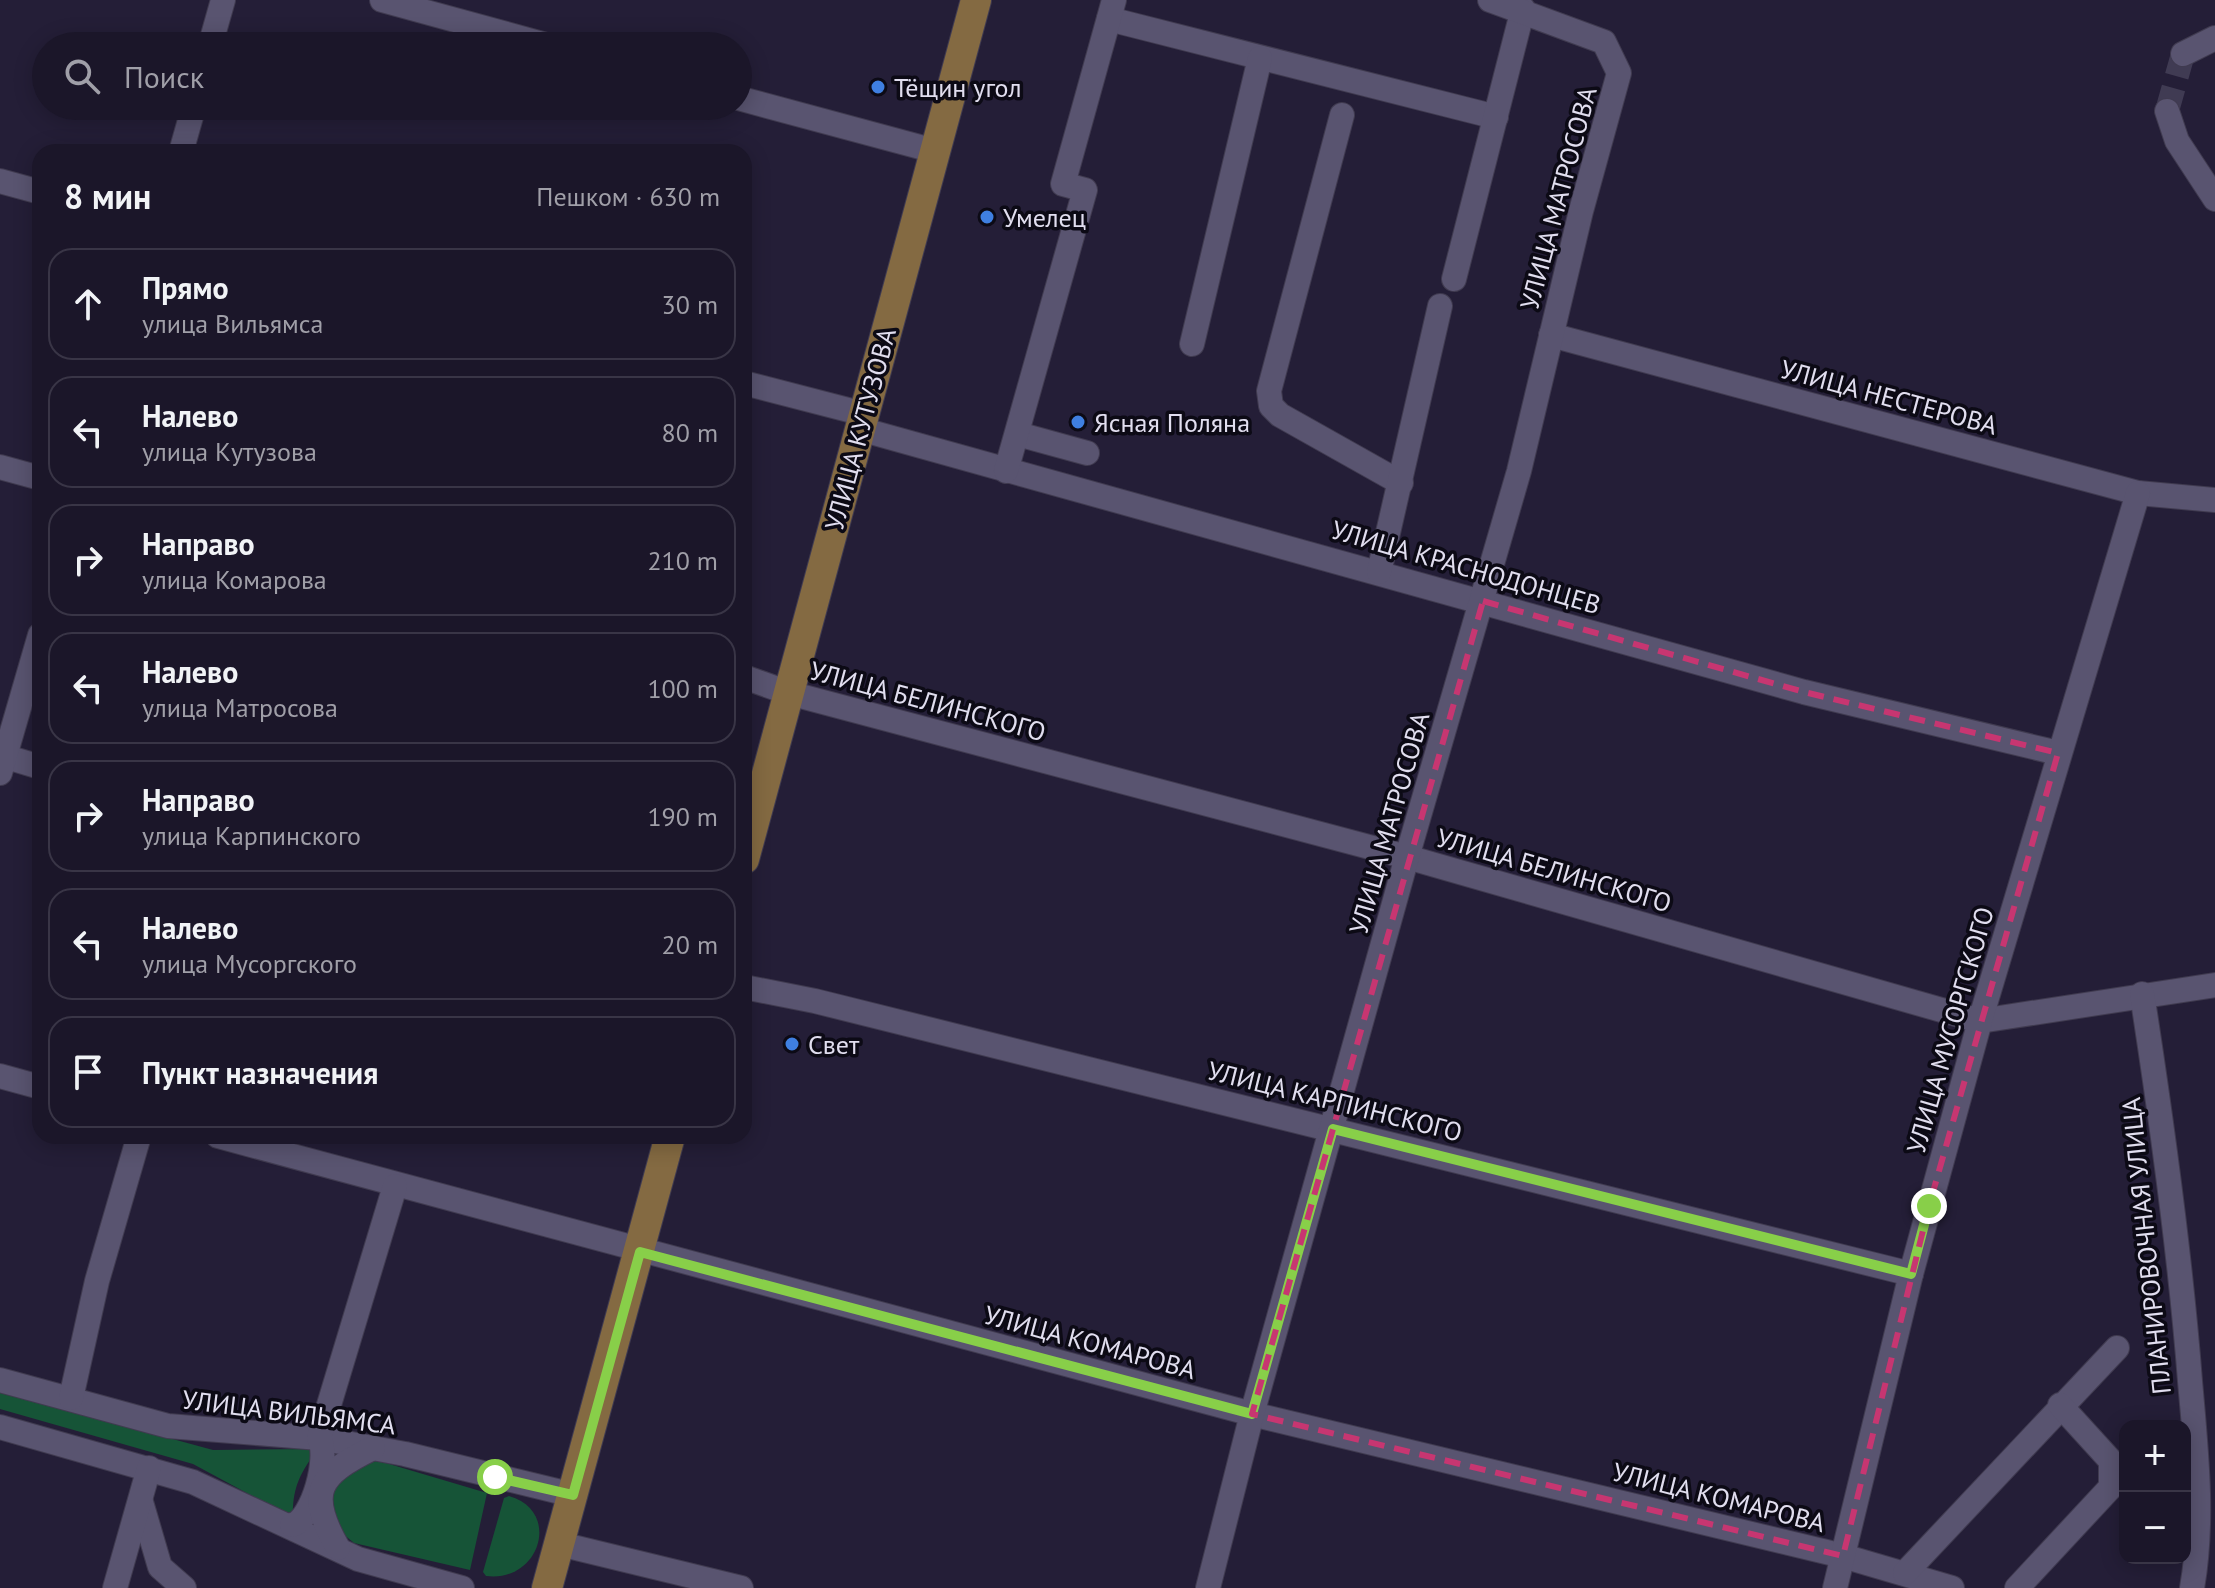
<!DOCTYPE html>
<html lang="ru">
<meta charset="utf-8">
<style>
:root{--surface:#1b1629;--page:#282335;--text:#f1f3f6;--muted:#a09fa8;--line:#393546}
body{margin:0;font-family:"PT Sans",sans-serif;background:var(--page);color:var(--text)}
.controls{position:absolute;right:24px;bottom:24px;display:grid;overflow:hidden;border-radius:16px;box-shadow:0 4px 20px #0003}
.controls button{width:72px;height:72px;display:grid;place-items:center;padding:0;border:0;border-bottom:2px solid var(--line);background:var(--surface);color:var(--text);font:40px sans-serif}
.stop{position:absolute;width:24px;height:24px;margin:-18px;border:6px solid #88cf49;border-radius:50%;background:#fff}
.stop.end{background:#88cf49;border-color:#fff;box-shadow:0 2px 8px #0008}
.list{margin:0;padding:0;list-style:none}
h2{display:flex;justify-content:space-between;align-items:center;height:104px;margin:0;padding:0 32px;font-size:34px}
h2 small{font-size:26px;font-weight:400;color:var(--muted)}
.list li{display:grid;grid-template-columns:52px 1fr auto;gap:24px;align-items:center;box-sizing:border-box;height:112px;margin:0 16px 16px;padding:0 16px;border:2px solid var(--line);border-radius:24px}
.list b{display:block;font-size:30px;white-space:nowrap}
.list p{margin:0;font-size:26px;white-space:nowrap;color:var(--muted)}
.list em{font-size:26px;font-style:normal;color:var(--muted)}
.icon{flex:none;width:44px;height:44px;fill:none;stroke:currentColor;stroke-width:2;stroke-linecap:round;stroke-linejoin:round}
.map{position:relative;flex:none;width:2215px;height:1588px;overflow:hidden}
.search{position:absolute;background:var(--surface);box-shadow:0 4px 20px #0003;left:32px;top:32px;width:720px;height:88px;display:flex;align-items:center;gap:20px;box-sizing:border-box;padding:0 28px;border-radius:44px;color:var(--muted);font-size:30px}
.panel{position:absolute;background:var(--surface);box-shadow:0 4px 20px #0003;left:32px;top:144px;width:720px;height:1000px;border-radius:24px}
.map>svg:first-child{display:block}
.green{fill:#165437}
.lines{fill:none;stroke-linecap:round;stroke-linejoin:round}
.minor-tunnel{stroke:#403b53;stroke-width:24;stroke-dasharray:24 12;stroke-linecap:butt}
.minor-casing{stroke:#403b50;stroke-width:26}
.major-casing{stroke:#403b50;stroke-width:32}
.minor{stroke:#595470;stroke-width:24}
.major{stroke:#846a42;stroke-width:30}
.route{stroke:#88cf49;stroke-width:10}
.marked{fill:none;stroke:#c73671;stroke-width:6;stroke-dasharray:16 10;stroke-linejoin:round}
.shop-dot{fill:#3f7fe0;stroke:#0c0a15;stroke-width:3}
.labels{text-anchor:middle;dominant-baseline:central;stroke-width:7;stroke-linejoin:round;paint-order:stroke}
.poi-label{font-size:26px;fill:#e1deef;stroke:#0c0a15;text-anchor:start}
.street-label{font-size:26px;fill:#e1deef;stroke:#0c0a15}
</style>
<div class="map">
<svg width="2215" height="1588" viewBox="0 0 2215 1588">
<rect width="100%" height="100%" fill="#241e37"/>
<!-- green -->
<g class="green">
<path d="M0,1392L213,1450L318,1449C300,1473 292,1488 293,1518L193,1464L0,1409Z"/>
<path d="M369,1458L487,1493L470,1570L354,1543L336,1528L329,1491Z"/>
<path d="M509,1496C562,1511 540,1583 486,1576L483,1572L504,1498Z"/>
</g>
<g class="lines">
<!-- minor-tunnel -->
<path class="minor-tunnel" d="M2167,111L2183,54"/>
<defs>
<g id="minor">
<path d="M382,0L550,46"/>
<path d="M1109,19L1496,117"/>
<path d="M210,46L223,0"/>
<path d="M2183,54L2215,38"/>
<path d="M738,98L935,151"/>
<path d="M2167,111L2177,141L2215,199"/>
<path d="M1342,115L1269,391L1271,406L1280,415L1401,483"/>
<path d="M181,152L194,106"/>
<path d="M0,181L40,192"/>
<path d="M1454,279L1523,9"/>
<path d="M1551,335L2138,493L2215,500"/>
<path d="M1192,344L1260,58"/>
<path d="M744,383L864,414"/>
<path d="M860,429L1804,692L2058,753"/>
<path d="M1018,434L1087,453"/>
<path d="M0,467L40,478"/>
<path d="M1006,471L1085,190L1063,184L1114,0"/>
<path d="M1379,572L1440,306"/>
<path d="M744,677L789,693L1407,857L1980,1021L2215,985"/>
<path d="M0,755L40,767"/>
<path d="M0,773L40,635"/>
<path d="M744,987L815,1001L1911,1274"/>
<path d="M2142,994C2162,1123 2180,1251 2190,1381C2196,1450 2204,1520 2192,1588"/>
<path d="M0,1076L40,1087"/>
<path d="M218,1136L1252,1414L1843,1556L1952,1588"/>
<path d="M0,1380L168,1426L319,1438L405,1454L573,1495"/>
<path d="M71,1398L97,1281L139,1136"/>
<path d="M0,1427L193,1482L358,1559L462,1588"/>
<path d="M141,1502L160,1567L184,1588"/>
<path d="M292,1525C313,1520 330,1456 319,1438L395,1186"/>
<path d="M560,1544L741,1588"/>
<path d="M338,1548C306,1492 318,1475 373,1448"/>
<path d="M1905,1573L2117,1348"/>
<path d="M115,1588L149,1468"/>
<path d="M1208,1588L1252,1414L1407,857L1519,471L1581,211L1619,73L1604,42L1490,0"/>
<path d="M1835,1588L1911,1274L1980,1021L2138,493"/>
<path d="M2017,1588L2111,1487V1461L2060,1405"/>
</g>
<g id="major">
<path d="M744,859L976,0"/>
<path d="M547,1588L670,1136"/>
</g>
</defs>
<!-- minor casing -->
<use href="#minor" class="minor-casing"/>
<!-- major casing -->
<use href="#major" class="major-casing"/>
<!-- minor -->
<use href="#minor" class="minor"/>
<!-- major -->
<use href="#major" class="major"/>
</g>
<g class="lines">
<!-- route -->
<path class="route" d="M495,1477L573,1495L640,1252L1252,1414L1333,1129L1911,1274L1929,1206"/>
</g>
<!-- marked area -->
<path class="marked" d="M1483,601L1804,692L2058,753L1929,1206L1843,1556L1252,1414Z"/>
<!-- markers -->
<g class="shop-dot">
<circle cx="878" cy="87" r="8"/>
<circle cx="987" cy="217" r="8"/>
<circle cx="1078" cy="422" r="8"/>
<circle cx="792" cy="1044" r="8"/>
</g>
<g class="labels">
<!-- poi labels -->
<g class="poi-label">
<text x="894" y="87">Тёщин угол</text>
<text x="1003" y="217">Умелец</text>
<text x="1094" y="422">Ясная Поляна</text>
<text x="808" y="1044">Свет</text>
</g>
<!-- street labels -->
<g class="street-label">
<text transform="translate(1558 198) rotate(-75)">УЛИЦА МАТРОСОВА</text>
<text transform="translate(1889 397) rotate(15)">УЛИЦА НЕСТЕРОВА</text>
<text transform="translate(860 429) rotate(-75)">УЛИЦА КУТУЗОВА</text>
<text transform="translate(1466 567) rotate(16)">УЛИЦА КРАСНОДОНЦЕВ</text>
<text transform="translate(928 701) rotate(15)">УЛИЦА БЕЛИНСКОГО</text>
<text transform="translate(1389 823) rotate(-74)">УЛИЦА МАТРОСОВА</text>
<text transform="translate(1554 870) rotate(16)">УЛИЦА БЕЛИНСКОГО</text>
<text transform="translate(1950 1030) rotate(-74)">УЛИЦА МУСОРГСКОГО</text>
<text transform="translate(1335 1101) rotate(14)">УЛИЦА КАРПИНСКОГО</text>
<text transform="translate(2146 1246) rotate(-96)">ПЛАНИРОВОЧНАЯ УЛИЦА</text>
<text transform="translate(1090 1342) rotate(15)">УЛИЦА КОМАРОВА</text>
<text transform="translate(289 1412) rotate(7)">УЛИЦА ВИЛЬЯМСА</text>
<text transform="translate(1719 1497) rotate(14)">УЛИЦА КОМАРОВА</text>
</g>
</g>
</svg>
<div class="controls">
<button>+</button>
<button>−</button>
</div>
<div class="stop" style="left:495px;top:1477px"></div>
<div class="stop end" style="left:1929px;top:1206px"></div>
<div class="search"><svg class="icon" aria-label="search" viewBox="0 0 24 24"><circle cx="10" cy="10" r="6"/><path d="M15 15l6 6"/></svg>Поиск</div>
<section class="panel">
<h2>8 мин<small>Пешком · 630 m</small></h2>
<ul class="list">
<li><svg class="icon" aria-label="ahead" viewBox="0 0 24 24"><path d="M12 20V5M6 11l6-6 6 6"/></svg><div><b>Прямо</b><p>улица Вильямса</p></div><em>30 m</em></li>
<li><svg class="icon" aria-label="left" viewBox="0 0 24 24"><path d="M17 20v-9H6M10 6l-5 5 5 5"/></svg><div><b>Налево</b><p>улица Кутузова</p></div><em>80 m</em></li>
<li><svg class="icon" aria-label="right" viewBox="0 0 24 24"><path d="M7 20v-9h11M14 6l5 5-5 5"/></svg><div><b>Направо</b><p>улица Комарова</p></div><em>210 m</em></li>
<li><svg class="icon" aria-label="left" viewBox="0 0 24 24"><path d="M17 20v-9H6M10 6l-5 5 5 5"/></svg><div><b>Налево</b><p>улица Матросова</p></div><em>100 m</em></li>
<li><svg class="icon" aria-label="right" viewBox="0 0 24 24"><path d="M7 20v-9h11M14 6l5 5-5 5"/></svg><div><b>Направо</b><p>улица Карпинского</p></div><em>190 m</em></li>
<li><svg class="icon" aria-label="left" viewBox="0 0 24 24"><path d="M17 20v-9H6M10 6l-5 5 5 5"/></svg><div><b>Налево</b><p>улица Мусоргского</p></div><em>20 m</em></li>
<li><svg class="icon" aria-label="arrive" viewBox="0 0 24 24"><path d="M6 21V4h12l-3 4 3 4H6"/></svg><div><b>Пункт назначения</b></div></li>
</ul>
</section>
</div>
